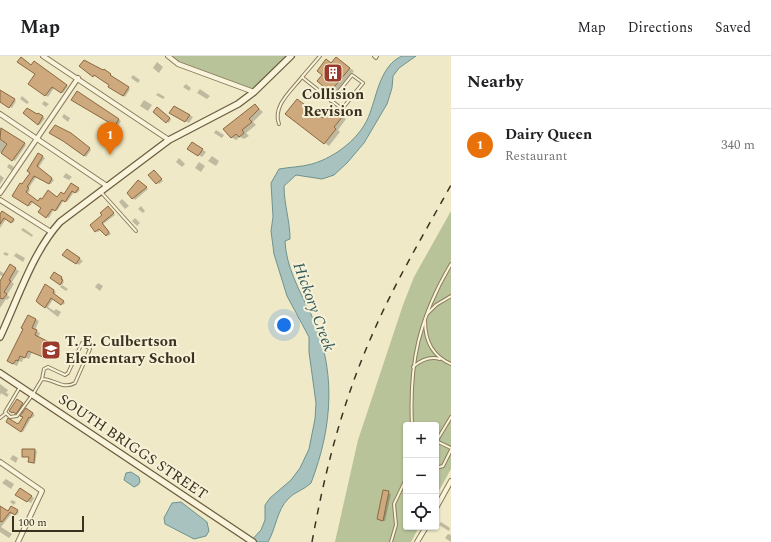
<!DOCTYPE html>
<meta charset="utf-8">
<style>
:root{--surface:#fff;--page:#f2f2f2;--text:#202124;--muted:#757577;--line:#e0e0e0;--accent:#b45309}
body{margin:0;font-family:Spectral,serif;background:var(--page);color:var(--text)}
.controls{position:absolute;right:12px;bottom:12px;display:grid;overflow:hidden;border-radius:4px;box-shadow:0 1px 3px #0004}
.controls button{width:36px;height:36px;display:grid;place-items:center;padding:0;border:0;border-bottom:1px solid var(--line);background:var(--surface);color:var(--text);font:20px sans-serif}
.scale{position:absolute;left:12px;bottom:10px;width:72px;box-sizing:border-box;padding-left:4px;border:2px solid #3b3120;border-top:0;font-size:11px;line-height:14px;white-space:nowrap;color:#3b3120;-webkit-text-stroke:3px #f6f1d7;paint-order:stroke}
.you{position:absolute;left:284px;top:269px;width:14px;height:14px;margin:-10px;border:3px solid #fff;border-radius:50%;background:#1a73e8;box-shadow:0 0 0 6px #1a73e833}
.badge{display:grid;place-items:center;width:26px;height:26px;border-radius:50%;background:var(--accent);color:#fff;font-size:13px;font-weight:700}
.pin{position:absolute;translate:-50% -33px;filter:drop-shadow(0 1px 2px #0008)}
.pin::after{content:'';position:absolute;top:21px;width:14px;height:12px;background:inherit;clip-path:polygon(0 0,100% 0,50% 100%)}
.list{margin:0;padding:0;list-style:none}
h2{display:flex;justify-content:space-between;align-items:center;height:52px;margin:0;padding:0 16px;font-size:17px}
h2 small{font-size:13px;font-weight:400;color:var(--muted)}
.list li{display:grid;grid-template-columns:26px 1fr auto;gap:12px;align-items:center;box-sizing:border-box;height:72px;padding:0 16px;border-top:1px solid var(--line)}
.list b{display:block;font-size:15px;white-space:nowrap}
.list p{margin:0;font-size:13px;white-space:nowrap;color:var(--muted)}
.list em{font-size:13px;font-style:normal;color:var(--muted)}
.icon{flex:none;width:22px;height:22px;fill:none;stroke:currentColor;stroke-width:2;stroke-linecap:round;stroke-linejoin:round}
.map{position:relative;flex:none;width:451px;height:486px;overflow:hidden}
header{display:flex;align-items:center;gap:24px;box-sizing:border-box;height:56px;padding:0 20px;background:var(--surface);border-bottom:1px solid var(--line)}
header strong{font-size:19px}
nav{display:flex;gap:22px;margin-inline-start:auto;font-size:14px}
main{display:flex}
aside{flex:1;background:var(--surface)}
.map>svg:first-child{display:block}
.cemetery{fill:#b8c399}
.water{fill:#a8c3bf;stroke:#6e928e}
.shadow{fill:#0003}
.building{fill:#cda97d;stroke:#8b6942}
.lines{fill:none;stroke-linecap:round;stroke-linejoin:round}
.lane-casing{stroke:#8b7c5c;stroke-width:4}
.street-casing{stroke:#8b7c5c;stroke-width:6}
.secondary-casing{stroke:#6d5d3f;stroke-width:8}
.lane{stroke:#f9f4db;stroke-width:2}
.street{stroke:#f9f4db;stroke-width:4}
.secondary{stroke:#f9f4db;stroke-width:5.5}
.rail{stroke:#3b3120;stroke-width:1.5;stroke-dasharray:7 7;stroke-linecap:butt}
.labels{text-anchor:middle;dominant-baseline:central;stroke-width:4;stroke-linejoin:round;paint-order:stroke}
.poi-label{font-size:15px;font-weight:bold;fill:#3b3120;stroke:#f6f1d7}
.street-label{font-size:15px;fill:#3b3120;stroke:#f6f1d7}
.water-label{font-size:16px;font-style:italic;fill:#2f585b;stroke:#f6f1d7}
</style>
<header>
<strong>Map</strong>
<nav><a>Map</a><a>Directions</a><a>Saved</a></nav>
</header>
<main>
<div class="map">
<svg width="451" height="486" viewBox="0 0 451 486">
<rect width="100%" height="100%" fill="#efe9c7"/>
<!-- cemetery -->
<g class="cemetery">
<path d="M172,0H288L254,34L178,7Z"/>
<path d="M451,155V413L436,440V369H406V471H419L411,486H335L358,384L403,249L414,221Z"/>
</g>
<!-- water -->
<g class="water">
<path d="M402,0H416L399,12L393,20L392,32L387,48L364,87L347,107L334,119L322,123L296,119L284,130C284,148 290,165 290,183L285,185C286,210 299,234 310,256C337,312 333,370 311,427C304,434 294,436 288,443C277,454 276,472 268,486H250L261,474L265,464V449L270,442L291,424L300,412L309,393L315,363L316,347L309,296V281L287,240L274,198L271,175L273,161L271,127L279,113C290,111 301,111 312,108C336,101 362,81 370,57C377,38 381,9 402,0Z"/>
<path d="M131,416L139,421L140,426L138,429L134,431L124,424L126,417Z"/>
<path d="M181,446L207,466L209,475L206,480L194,483L165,468L164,462L172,447Z"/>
</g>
<!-- shadow -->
<g class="shadow">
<path d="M336,2L354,15L336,38L318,25Z"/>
<path d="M157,6L163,11L159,17L153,12Z"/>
<path d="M36,7L68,30L63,37L54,32L48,41L30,28L36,18L32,10Z"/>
<path d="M81,10L106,16L112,20L111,21L130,33L125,41L109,30L110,29L97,20H94Z"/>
<path d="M133,19L140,24L138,27L131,22Z"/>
<path d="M186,28L191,32L189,35L183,31Z"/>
<path d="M200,33L210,40L207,43L197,37Z"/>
<path d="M0,36L16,45L12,52L0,45Z"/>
<path d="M77,36L121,65L118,70L73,44Z"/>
<path d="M158,37L165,41L163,43L156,39Z"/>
<path d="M22,40L29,46L27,48L20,43Z"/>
<path d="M144,44L152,49L148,55L140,50Z"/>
<path d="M297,44L324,63L336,56L346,63L338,74L340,76L329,90L286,58Z"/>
<path d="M44,45L49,48L46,51L42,48Z"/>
<path d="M255,49L263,56L253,66L256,69L246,77L249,80L244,83L240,81L236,84L231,81Z"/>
<path d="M175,51L193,61L189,67L171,57Z"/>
<path d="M159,53L171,63L169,67L154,56Z"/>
<path d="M38,58L45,62L40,69L38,68Z"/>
<path d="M64,58L70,62L68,66L62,61Z"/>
<path d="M0,71L26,89L15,105L0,96Z"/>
<path d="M216,74L224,79L222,82L214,77Z"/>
<path d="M73,80L91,94L86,101L64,84Z"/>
<path d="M111,83L116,87L113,91L107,87Z"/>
<path d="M192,87L206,96L202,101L188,92Z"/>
<path d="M38,98L45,102L38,112L54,124L51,128L37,120L28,133L30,134L27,138L38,146L58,142L64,139L71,128L80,134L77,137L74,136L67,146L64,144L57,155L54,153L49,162L40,156L42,152L33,146L30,150L13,140L31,116Z"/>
<path d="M212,100L219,105L216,110L208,105Z"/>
<path d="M179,102L185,108L182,111L176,106Z"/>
<path d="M199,106L205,110L201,116L195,112Z"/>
<path d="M9,108L14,111L12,115L7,111Z"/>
<path d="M66,117L72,121L69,124L63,121Z"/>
<path d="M156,117L163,125L159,128L150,119Z"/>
<path d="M0,119L4,122L0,128Z"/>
<path d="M140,127L148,133L135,144L128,137Z"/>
<path d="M122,143L129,150L125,153L119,146Z"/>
<path d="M141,150L145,155L143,157L138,153Z"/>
<path d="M109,152L115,159L103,168L111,178L108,180L101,174L98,176L96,175Z"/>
<path d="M3,156L15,164L13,167L6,163L0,172V160Z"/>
<path d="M135,162L140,167L137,170L132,165Z"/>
<path d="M23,172L33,179L32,181L21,174Z"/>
<path d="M5,196L9,198L7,200L3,198Z"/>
<path d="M70,196L83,205L79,209L76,207Z"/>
<path d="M16,197L25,202L23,206L14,200Z"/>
<path d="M10,210L19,215L12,226L14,228L7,239L10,241L7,244L6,243L0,252V227L4,221L0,219V215L5,218Z"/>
<path d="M54,217L63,223L62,225L64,226L62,229L68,233L66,235L60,231L62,229L51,222Z"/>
<path d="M98,227L103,230L100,235L95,231Z"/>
<path d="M46,229L56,236L54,239L65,247L64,249L54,242L48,251L54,255L56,253L61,256L58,261L45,251Z"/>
<path d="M28,260L39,265L35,274L40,277L38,282L52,289L46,302L32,296L29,303L24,301L22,306L19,305L17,310L11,307Z"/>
<path d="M0,328L8,334L6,337L9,338L7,341L1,337L0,340Z"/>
<path d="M17,344L24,349L18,358L12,355Z"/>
<path d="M26,353L35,359L32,362H31L23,376L7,365L19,370L24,361Z"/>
<path d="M35,394L37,395L35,408L29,406L30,401L23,400Z"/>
<path d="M13,399L18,402L16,407L10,403Z"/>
<path d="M6,423L14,428L11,433L2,427Z"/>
<path d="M21,433L34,442L31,447L17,439Z"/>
<path d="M383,435L391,438L385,465L380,464Z"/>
<path d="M12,444L16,446L14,449L10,446Z"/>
<path d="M11,451L19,456L17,459L12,457L1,471L12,478L9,482L0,476V453L8,456Z"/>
<path d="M441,466L450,472L449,475L439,469Z"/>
<path d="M448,478L451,479V486L445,482Z"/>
</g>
<!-- building -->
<g class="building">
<path d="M21,1L31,9L34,5L67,29L61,37L52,31L45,40L28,28L35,18L17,6Z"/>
<path d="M336,1L350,12L330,36L317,25L322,19L317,15L326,3L331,7Z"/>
<path d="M84,4L103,14L104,13L111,18L110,19L129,31L123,40L108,31L109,29L94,19L93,21L79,10Z"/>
<path d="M0,34L15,43L9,52L0,46Z"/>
<path d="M77,35L119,63L115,70L71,44Z"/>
<path d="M297,43L323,62L331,52L343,60L334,71L336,73L324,88L285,58Z"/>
<path d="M255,48L259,53L249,63L252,66L242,74L244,77L239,81L236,78L231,82L223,73Z"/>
<path d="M174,50L190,59L185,66L169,57Z"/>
<path d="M157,51L170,62L166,67L153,56Z"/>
<path d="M27,52L37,58L38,57L43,60L38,69L23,57Z"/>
<path d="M55,69L71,77L90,92L84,100L63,85L49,77Z"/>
<path d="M1,72L25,87L12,105L1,97L7,88L0,83Z"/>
<path d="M192,86L203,93L198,100L187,93Z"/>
<path d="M38,97L43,100L37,110L52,122L49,128L34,120L27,131L29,132L26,136L38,145L40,142L42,143L48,134L57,141L61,136L64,138L71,127L79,132L75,137L72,135L65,146L62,144L55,155L52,153L46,162L38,156L41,152L31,145L28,150L12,140L20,127L22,128L30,117L27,115Z"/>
<path d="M154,114L162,123L156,128L148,119Z"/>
<path d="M138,124L147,131L132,143L127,137Z"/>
<path d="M108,150L114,157L102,167L109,176L106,180L99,173L95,176L90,169L102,159L100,157Z"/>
<path d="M2,155L14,163L11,167L4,162L0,168V158Z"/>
<path d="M67,193L80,202L76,208L62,199Z"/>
<path d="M10,208L16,212L9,224L11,225L4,236L7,238L3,243L0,242V225Z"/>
<path d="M54,216L62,221L61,223L63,224L60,229L50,222Z"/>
<path d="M45,228L54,234L53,237L64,245L61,249L51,242L45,252L38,247L36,245Z"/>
<path d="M28,259L36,263L32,272L37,274L35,279L49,286L43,301L28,295L25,302L20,300L18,305L16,304L13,308L7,305L23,273L21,272Z"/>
<path d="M17,343L23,347L16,358L13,356L12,357L9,355Z"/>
<path d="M26,352L33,357L30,362L29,361L21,376L6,366L8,362L18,368L23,361L20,360Z"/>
<path d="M22,393H35L34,407L28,406L29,401H22Z"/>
<path d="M20,432L32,440L27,446L15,439Z"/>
<path d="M383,434L389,435L383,465L377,463Z"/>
<path d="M0,450L8,455L11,450L18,454L15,459L10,456L2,466L0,465Z"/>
</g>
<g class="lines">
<defs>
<g id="lane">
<path d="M320,0L302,21L342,53L363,27L352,19L331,45"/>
<path d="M374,0L376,2L377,0"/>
<path d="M279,68C272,50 292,34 302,21"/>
<path d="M101,136L136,175"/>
<path d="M428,257L436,249L451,240"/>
<path d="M425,265C425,285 432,300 451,308"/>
<path d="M413,311C421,304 429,300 440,303"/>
<path d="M20,331L5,356L10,361L17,360L33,338L42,323L44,313L48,311L65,319L68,317L82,287L90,293L75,327C63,334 54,323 42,323"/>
<path d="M0,362L5,358"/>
<path d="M412,369C409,307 419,262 451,208"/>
<path d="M436,385L451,392"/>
<path d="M436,386L451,361"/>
<path d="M436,412L443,410L451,394"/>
<path d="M391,486L396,469L394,448L406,423"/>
</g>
<g id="street">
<path d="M43,0L169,84"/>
<path d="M168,0L178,8L254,36"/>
<path d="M0,58L107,130"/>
<path d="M0,137L78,22"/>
<path d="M0,144L51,176"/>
<path d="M0,406L42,435L18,486"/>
<path d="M436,452L451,425"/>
<path d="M417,486L426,471"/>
</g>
<g id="secondary">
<path d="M0,281C18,243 32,197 60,166L169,84L238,48L254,36L291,0"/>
<path d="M0,317L253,486"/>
</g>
</defs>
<!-- lane casing -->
<use href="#lane" class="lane-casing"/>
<!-- street casing -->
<use href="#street" class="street-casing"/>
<!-- secondary casing -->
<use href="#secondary" class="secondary-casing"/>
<!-- lane -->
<use href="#lane" class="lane"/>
<!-- street -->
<use href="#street" class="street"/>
<!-- secondary -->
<use href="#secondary" class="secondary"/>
<!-- rail -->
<path class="rail" d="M312,486C325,414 343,344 373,277C395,226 424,178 451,129"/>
</g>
<!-- icons -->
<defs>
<symbol id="building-square" viewBox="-11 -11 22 22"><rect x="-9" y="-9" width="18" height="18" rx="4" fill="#9b3a2b" stroke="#f6f1d7"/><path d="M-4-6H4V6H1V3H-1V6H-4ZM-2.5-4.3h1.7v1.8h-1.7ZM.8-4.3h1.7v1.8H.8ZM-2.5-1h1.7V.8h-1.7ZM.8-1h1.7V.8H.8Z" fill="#fff"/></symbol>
<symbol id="school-square" viewBox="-11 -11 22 22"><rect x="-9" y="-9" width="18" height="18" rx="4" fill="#9b3a2b" stroke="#f6f1d7"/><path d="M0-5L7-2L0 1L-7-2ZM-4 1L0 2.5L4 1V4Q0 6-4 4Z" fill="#fff"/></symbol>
</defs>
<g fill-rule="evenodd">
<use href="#building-square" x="322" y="6" width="22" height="22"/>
<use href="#school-square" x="40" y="283" width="22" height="22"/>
</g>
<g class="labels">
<!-- poi labels -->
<g class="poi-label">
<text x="333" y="38">Collision<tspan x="333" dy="17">Revision</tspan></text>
<text x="65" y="285" text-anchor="start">T. E. Culbertson<tspan x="65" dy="17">Elementary School</tspan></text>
</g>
<!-- street labels -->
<g class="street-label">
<text transform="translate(133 391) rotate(34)">SOUTH BRIGGS STREET</text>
</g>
<!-- water labels -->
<g class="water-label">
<text transform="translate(314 251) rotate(70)">Hickory Creek</text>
</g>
</g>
</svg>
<div class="controls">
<button>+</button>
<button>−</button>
<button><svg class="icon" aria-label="locate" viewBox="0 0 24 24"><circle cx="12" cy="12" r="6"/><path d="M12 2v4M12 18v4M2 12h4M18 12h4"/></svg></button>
</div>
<div class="scale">100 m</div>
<div class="you"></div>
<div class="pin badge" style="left:110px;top:99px;background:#e8710a">1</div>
</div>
<aside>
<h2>Nearby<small></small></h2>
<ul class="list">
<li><span class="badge" style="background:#e8710a">1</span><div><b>Dairy Queen</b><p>Restaurant</p></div><em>340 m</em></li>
</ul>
</aside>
</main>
